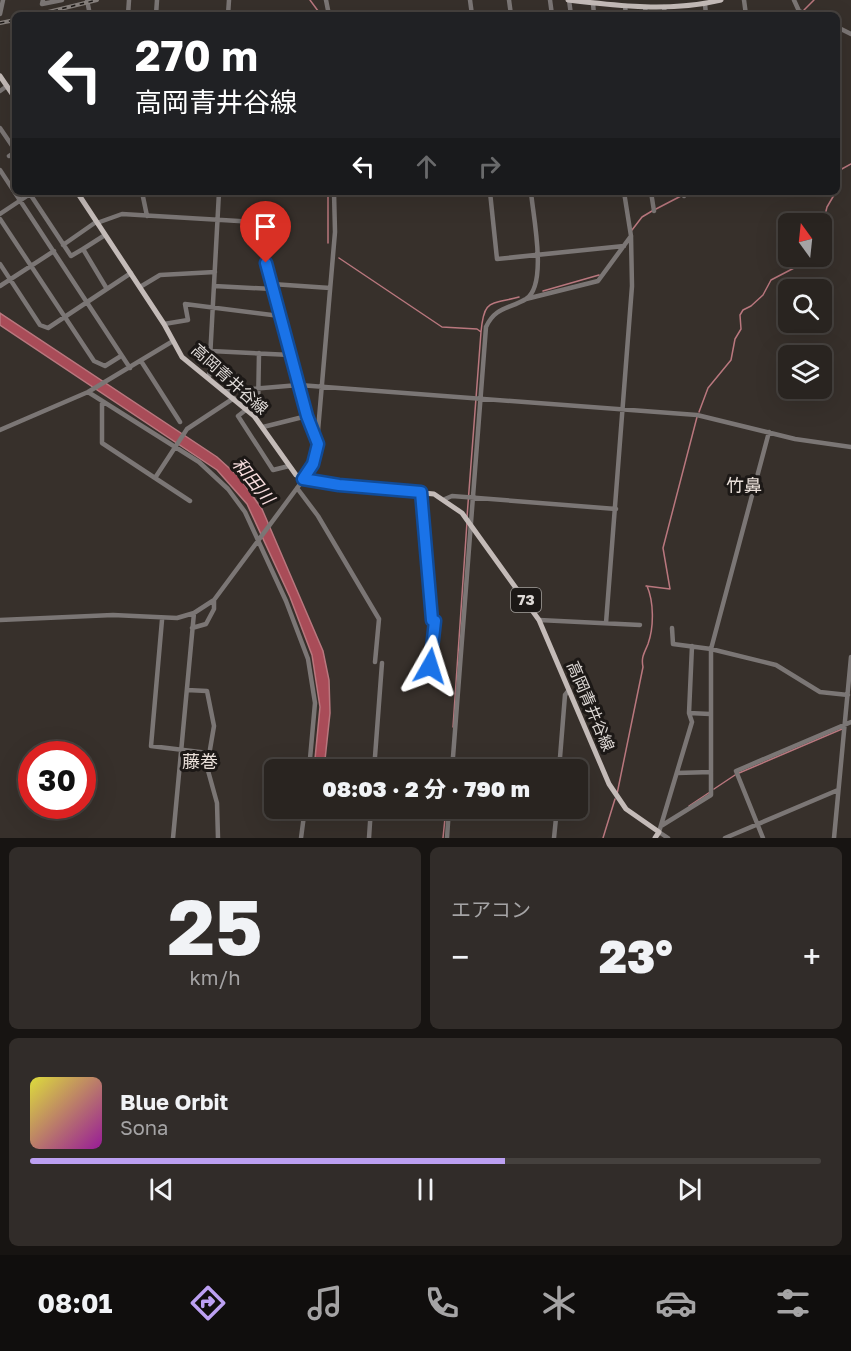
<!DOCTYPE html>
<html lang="ja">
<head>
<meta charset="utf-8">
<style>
  body { margin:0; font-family:"Golos Text","Noto Sans JP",sans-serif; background:#312c29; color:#f1f3f6; height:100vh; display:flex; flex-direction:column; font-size:22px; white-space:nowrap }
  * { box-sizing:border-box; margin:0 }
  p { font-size:20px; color:#a5a4a5 }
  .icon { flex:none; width:33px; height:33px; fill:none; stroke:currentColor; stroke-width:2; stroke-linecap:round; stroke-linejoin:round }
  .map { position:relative; height:838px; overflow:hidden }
  .panel { display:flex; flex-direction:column; gap:9px; padding:9px; background:#171412; flex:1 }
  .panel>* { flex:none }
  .guide { position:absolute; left:12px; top:12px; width:828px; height:183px; border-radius:9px; box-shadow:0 6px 24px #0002,0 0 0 2px #45413e; background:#202124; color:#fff; overflow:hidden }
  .needle { width:39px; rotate:345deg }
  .tools { position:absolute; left:778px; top:213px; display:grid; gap:12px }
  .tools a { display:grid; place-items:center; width:54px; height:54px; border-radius:9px; background:#292420; box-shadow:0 6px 24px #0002,0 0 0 2px #45413e; font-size:30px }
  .speed { position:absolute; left:18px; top:741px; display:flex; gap:12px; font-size:30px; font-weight:700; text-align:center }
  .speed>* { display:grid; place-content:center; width:78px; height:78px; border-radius:50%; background:#292420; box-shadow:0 6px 24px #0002,0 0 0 2px #45413e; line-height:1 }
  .speed .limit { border:9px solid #d22; background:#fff; color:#111 }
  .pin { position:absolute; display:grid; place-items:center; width:51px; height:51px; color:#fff; margin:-62px -26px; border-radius:50% 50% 50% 0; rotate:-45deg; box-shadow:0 0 6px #0007 }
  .pin .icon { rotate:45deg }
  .me { position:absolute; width:66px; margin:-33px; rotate:6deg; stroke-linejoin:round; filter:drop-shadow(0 0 4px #0008) }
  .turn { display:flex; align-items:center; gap:21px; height:126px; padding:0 24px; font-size:27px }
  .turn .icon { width:78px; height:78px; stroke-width:2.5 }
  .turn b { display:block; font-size:42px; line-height:51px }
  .lanes { display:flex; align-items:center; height:57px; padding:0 24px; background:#0003; justify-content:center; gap:30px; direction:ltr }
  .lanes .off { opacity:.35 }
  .big { font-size:45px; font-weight:800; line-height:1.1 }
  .panel .tile { flex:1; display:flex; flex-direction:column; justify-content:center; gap:9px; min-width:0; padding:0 21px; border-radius:9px; background:#312c29 }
  .panel .dial { align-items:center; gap:0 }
  .dial b { font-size:78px; line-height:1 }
  .song { display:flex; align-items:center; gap:18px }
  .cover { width:72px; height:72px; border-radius:9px; background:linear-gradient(135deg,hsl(60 70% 55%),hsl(300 70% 35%)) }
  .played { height:6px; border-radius:3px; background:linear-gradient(90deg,#bca0f2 60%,#45413e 60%) }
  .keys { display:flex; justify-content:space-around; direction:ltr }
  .heat { display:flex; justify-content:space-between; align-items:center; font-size:33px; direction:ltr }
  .panel .tiles { flex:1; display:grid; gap:9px; grid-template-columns:1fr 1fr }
  .tile:last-child { grid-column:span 2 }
  .trip { position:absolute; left:264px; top:759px; width:324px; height:60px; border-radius:9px; background:#292420; box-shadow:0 6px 24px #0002,0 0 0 2px #45413e; font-weight:800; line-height:60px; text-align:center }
  .menu { display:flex; height:96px; justify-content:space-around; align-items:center; background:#100e0d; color:#a5a4a5 }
  .menu .icon { width:42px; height:42px }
  .menu .active { color:#bca0f2 }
  .menu b { font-size:27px; color:#f1f3f6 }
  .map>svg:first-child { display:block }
  .water { fill:#a94c58; stroke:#b9777e; stroke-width:1.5 }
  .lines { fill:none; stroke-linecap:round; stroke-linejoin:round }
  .stream { stroke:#b9777e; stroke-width:1.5 }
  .minor { stroke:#7b7675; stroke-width:4.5 }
  .major { stroke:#c4bbb8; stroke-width:5 }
  .rail-casing { stroke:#87817d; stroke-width:4 }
  .rail { stroke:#1c1816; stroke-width:1.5; stroke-dasharray:4.5; stroke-linecap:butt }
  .route-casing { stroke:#114b97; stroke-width:15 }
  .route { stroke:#1a73e8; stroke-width:10 }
  .labels { text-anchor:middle; stroke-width:6; stroke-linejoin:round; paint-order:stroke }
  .shield { fill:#1c1816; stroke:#a4a09d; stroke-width:1.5 }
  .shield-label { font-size:15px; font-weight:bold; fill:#dfdad7 }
  .street-label { font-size:16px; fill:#dfdad7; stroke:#1c1816 }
  .water-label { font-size:18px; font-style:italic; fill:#f7dcdd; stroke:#1c1816 }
  .neighbourhood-label { font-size:18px; fill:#eae0da; stroke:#1c1816 }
</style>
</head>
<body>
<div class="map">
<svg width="851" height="838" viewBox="0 0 851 838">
  <rect width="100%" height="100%" fill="#37302b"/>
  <path class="water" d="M0 313 217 457 239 477 262 509 323 651 329 680 330 713 324 769H314L320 707 312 655 290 597 247 504 217 470 0 325Z"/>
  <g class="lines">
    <path class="stream" d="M310 0 321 15
      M804 10 814 0
      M837 176 840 170 851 164
      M656 209 681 196
      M822 227 827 207 837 190
      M632 230 642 217 652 211
      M328 243V192
      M339 258 442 327 477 329 481 332 467 517
      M543 291 599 275
      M481 332C484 299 489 305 519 297
      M699 412 708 388 731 360 735 339 741 329 740 315 743 310 751 306 763 295 771 280 796 267 803 256
      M646 586 670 589 663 548 697 417
      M453 727 467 522
      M739 773 842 729
      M714 789 735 775
      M617 794 643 667C641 657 644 654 648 644 654 627 654 602 647 586
      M689 806 710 792
      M443 838 446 808
      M603 838 615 799"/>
    <path class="minor" d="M43 0 42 4 62 0
      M87 0 90 15
      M326 0 329 15
      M470 0 472 15
      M509 0 511 15
      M550 0 552 15
      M569 0 571 15
      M744 0 746 15
      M794 0 799 11 809 15
      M593 3 594 15
      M705 4 706 15
      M625 6 626 15
      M645 7 646 15
      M664 7 665 15
      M0 14 3 0
      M59 15H74
      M128 15 129 0
      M156 15 157 0
      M228 15 229 0
      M837 27 851 34
      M0 91 7 86
      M0 128 15 150
      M9 156 15 152
      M0 170 130 368
      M142 192 147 216
      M490 192 497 259 624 246
      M651 192 654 211
      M683 192 684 196
      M0 214 30 194 71 256 83 249
      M0 219 94 361 105 366 121 356
      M97 223 122 214 255 222 307 416 317 443
      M105 235 83 249 107 289
      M63 245 96 222
      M0 264 40 325 48 328 131 273
      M272 284 330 288
      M0 286 54 251
      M214 286 273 289
      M140 287 160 275 215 272
      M526 299 598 281 631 236
      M164 324 188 320 185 304 280 316
      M211 351 291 355
      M141 361 180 422
      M209 377 219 192
      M226 391 299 385 697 415 795 439 851 447
      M88 392 199 462 228 489 245 512 286 601 308 659 315 703 309 770
      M102 401V443L155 478 187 429 234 398
      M247 409 238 416 273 470 289 466
      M254 416 258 410 259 353
      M263 427 307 416
      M0 430 88 392 173 341
      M155 478 190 501
      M297 488 318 516 379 619 375 662
      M421 492 432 620 435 621 430 666
      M445 499 452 496 616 509
      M0 620 113 615 177 618 194 613 214 600 309 472 316 454 335 232 334 192
      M162 620 151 746 208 753
      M539 620 640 625
      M606 623 632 286 631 236 624 192
      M192 628 206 624 214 609V600
      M672 628 673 644 711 649 776 665 820 692 848 695
      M187 690 207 691 214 726 207 767 217 803 218 838
      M689 713 710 714
      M374 770 382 663
      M452 770 486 327C495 307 509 309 526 299 548 285 533 216 531 192
      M559 770 565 695 569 690
      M677 773 711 772
      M661 826 711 795V649L769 432
      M173 838 194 613
      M301 838 305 808
      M369 838 371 808
      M447 838 449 808
      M554 838 557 808
      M668 838 659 832 692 722 689 713 692 646
      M725 838 838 790
      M763 838 736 771 851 722
      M834 838 851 657"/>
    <path class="major" d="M568 0C619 6 671 12 721 0
      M0 76 15 98
      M77 192 164 324 182 357 254 416 296 475 317 483 434 494 462 513 539 620 609 784 626 809 659 832 655 838"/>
    <g class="rail-casing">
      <path id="rail" d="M36 15 97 0
        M0 23 15 20"/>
    </g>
    <use href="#rail" class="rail"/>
  </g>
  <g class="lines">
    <g class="route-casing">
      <path id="route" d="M266 263 307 416 318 444 313 464 303 479 339 485 421 492 432 620 435 621 430 666"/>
    </g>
    <use href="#route" class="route"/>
  </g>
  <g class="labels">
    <rect class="shield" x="511" y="588" width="30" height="24" rx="4.5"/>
    <g class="shield-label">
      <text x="526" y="605">73</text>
    </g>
    <g class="street-label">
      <text transform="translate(230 379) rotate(42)" y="6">高岡青井谷線</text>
      <text transform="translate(591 706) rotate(67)" y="6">高岡青井谷線</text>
    </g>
    <g class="water-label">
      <text transform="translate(253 481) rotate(51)" y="6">和田川</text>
    </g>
    <g class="neighbourhood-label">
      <text x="744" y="492">竹鼻</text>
      <text x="200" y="768">藤巻</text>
    </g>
  </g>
</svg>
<div class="tools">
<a><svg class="needle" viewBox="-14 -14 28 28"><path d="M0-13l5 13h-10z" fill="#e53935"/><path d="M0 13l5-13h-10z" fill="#a5a4a5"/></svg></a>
<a><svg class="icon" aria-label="search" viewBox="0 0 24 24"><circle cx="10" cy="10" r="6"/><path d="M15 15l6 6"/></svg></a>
<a><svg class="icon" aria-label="layers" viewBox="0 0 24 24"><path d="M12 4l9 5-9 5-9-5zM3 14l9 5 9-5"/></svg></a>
</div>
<div class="speed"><div class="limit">30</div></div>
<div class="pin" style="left:266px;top:263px;background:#d93025"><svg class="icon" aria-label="arrive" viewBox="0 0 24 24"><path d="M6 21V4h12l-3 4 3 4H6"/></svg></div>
<svg class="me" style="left:430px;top:666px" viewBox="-20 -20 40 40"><path d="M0-17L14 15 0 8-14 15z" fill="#1a73e8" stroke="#fff" stroke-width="4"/></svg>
<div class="trip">08:03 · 2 分 · 790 m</div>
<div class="guide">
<div class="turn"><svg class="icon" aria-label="left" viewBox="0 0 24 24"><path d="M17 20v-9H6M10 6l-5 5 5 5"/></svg><div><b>270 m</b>高岡青井谷線</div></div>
<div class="lanes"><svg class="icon" aria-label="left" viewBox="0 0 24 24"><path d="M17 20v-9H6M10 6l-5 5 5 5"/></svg><svg class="icon off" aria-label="ahead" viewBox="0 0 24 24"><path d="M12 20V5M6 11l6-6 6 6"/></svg><svg class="icon off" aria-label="right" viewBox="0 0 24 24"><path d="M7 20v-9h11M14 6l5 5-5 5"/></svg></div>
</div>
</div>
<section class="panel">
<div class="tiles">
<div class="tile dial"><b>25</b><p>km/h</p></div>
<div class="tile"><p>エアコン</p>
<div class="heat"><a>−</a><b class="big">23°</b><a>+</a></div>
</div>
<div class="tile">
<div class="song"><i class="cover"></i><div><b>Blue Orbit</b><p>Sona</p></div></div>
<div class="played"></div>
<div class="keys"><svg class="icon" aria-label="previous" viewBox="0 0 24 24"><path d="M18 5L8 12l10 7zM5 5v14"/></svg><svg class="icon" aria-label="pause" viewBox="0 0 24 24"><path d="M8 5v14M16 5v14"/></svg><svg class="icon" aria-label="next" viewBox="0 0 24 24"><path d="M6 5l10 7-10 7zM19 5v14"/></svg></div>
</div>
</div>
</section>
<nav class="menu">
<b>08:01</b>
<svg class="icon active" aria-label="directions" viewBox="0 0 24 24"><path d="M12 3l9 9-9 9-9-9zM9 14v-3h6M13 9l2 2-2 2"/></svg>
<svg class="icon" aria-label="music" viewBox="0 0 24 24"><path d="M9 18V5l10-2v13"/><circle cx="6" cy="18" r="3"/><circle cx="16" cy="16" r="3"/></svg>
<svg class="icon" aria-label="phone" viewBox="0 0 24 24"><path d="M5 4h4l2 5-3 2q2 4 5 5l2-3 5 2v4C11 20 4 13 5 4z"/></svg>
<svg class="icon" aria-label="climate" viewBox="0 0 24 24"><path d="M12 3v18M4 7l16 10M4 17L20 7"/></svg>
<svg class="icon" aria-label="car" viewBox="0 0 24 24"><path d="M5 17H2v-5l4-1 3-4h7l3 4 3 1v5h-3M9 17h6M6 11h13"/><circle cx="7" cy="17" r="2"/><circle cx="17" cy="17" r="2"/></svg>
<svg class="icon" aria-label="filters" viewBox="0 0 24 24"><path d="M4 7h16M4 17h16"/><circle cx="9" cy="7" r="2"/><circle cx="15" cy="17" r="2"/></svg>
</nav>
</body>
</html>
